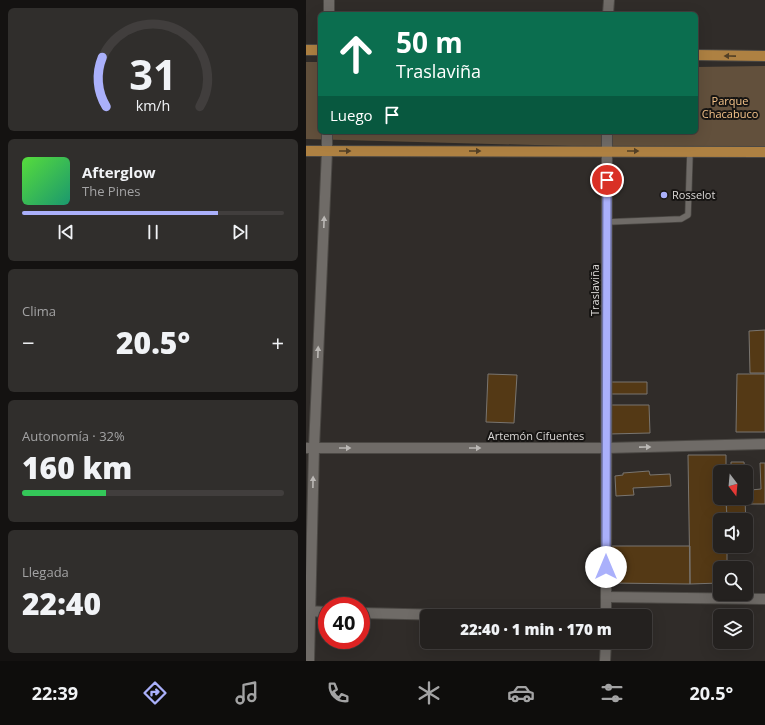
<!DOCTYPE html>
<html lang="es">
<head>
<meta charset="utf-8">
<style>
  body { margin:0; font-family:"Open Sans",sans-serif; background:#302e2c; color:#f1f3f6; height:100vh; display:flex; flex-direction:column; font-size:15px; white-space:nowrap }
  * { box-sizing:border-box; margin:0 }
  p { font-size:13px; color:#a3a3a4 }
  .icon { flex:none; width:22px; height:22px; fill:none; stroke:currentColor; stroke-width:2; stroke-linecap:round; stroke-linejoin:round }
  .map { position:relative; flex:1; overflow:hidden }
  .drawer { display:flex; flex-direction:column; gap:8px; padding:8px; background:#141211; width:306px }
  .drawer>* { flex:none }
  .guide { position:absolute; left:12px; top:12px; width:380px; height:122px; border-radius:6px; box-shadow:0 4px 16px #0002,0 0 0 1px #413e3d; background:#0b6e4f; color:#fff; overflow:hidden }
  .needle { width:26px; rotate:164deg }
  .fabs { position:absolute; left:407px; top:465px; display:grid; gap:8px }
  .fabs a { display:grid; place-items:center; width:40px; height:40px; border-radius:6px; background:#24211f; box-shadow:0 4px 16px #0002,0 0 0 1px #413e3d; font-size:20px }
  .speed { position:absolute; left:12px; top:597px; display:flex; gap:8px; font-size:20px; font-weight:700; text-align:center }
  .speed>* { display:grid; place-content:center; width:52px; height:52px; border-radius:50%; background:#24211f; box-shadow:0 4px 16px #0002,0 0 0 1px #413e3d; line-height:1 }
  .speed .limit { border:6px solid #d22; background:#fff; color:#111 }
  .pin { position:absolute; display:grid; place-items:center; width:34px; height:34px; color:#fff; margin:-17px; border:2px solid #fff; border-radius:50%; box-shadow:0 1px 4px #0007 }
  .me { position:absolute; width:44px; margin:-22px; rotate:0deg; stroke-linejoin:round; filter:drop-shadow(0 0 3px #0008) }
  .turn { display:flex; align-items:center; gap:14px; height:84px; padding:0 12px; font-size:18px }
  .turn .icon { width:52px; height:52px; stroke-width:2.5 }
  .turn b { display:block; font-size:28px; line-height:34px }
  .then { display:flex; align-items:center; height:38px; padding:0 12px; background:#0003; gap:8px; font-size:15px }
  .big { font-size:30px; font-weight:800; line-height:1.1 }
  .drawer .card { flex:1; display:flex; flex-direction:column; justify-content:center; gap:6px; min-width:0; padding:0 14px; border-radius:6px; background:#302e2c }
  .drawer .dial { align-items:center; gap:0 }
  .dial svg { height:104px; overflow:visible; fill:none; stroke:#413e3d; stroke-width:7; stroke-linecap:round; text-anchor:middle }
  .dial text { fill:#f1f3f6; stroke:none }
  .song { display:flex; align-items:center; gap:12px }
  .cover { width:48px; height:48px; border-radius:6px; background:linear-gradient(135deg,hsl(110 70% 55%),hsl(160 70% 35%)) }
  .played { height:4px; border-radius:2px; background:linear-gradient(90deg,#aab0fb 75%,#413e3d 75%) }
  .keys { display:flex; justify-content:space-around; direction:ltr }
  .heat { display:flex; justify-content:space-between; align-items:center; font-size:22px; direction:ltr }
  .charge { height:6px; border-radius:3px; background:linear-gradient(90deg,#34c759 32%,#413e3d 0) }
  .trip { position:absolute; left:114px; top:609px; width:232px; height:40px; border-radius:6px; background:#24211f; box-shadow:0 4px 16px #0002,0 0 0 1px #413e3d; font-weight:800; line-height:40px; text-align:center }
  .menu { display:flex; height:64px; justify-content:space-around; align-items:center; background:#0e0d0c; color:#a3a3a4 }
  .menu .icon { width:28px; height:28px }
  .menu .selected { color:#aab0fb }
  .menu b { font-size:18px; color:#f1f3f6 }
  main { display:flex; flex:1; min-height:0 }
  .map>svg:first-child { display:block }
  .green { fill:#62503c }
  .building { fill:#543915; stroke:#797570 }
  .lines { fill:none; stroke-linecap:round; stroke-linejoin:round }
  .lane-casing { stroke:#4b4844; stroke-width:7 }
  .street-casing { stroke:#4b4844; stroke-width:12 }
  .secondary-casing { stroke:#4b4844; stroke-width:12 }
  .primary-casing { stroke:#4b4844; stroke-width:12 }
  .lane { stroke:#6f6b67; stroke-width:5.5 }
  .street { stroke:#6f6b67; stroke-width:10 }
  .secondary { stroke:#6f6b67; stroke-width:10 }
  .primary { stroke:#ae8142; stroke-width:10 }
  .oneway { fill:#534026 }
  .oneway2 { fill:#bbb8b5 }
  .route-casing { stroke:#6e72a3; stroke-width:10 }
  .route { stroke:#aab0fb; stroke-width:7 }
  .poi-dot { fill:#aab0fb; stroke:#171513; stroke-width:1.5 }
  .labels { text-anchor:middle; stroke-width:4; stroke-linejoin:round; paint-order:stroke }
  .park-label { font-size:11px; fill:#f6c48a; stroke:#171513 }
  .poi-label { font-size:11px; fill:#dcd9d7; stroke:#171513; text-anchor:start }
  .street-label { font-size:11px; fill:#dcd9d7; stroke:#171513 }
</style>
</head>
<body>
<main>
<section class="drawer">
<div class="card dial"><svg viewBox="0 0 100 80">
<path d="M14 69A42 42 0 1 1 86 69"/>
<path d="M14 69A42 42 0 0 1 11 31" stroke="#aab0fb"/>
<text x="50" y="56" font-size="32" font-weight="700">31</text>
<text x="50" y="72" font-size="11">km/h</text>
</svg></div>
<div class="card">
<div class="song"><i class="cover"></i><div><b>Afterglow</b><p>The Pines</p></div></div>
<div class="played"></div>
<div class="keys"><svg class="icon" aria-label="previous" viewBox="0 0 24 24"><path d="M18 5L8 12l10 7zM5 5v14"/></svg><svg class="icon" aria-label="pause" viewBox="0 0 24 24"><path d="M8 5v14M16 5v14"/></svg><svg class="icon" aria-label="next" viewBox="0 0 24 24"><path d="M6 5l10 7-10 7zM19 5v14"/></svg></div>
</div>
<div class="card"><p>Clima</p>
<div class="heat"><a>−</a><b class="big">20.5°</b><a>+</a></div>
</div>
<div class="card"><p>Autonomía · 32%</p><b class="big">160 km</b><div class="charge"></div></div>
<div class="card"><p>Llegada</p><b class="big">22:40</b></div>
</section>
<div class="map">
<svg width="459" height="661" viewBox="0 0 459 661">
  <rect width="100%" height="100%" fill="#302c29"/>
  <path class="green" d="M0 62H14V132H390V67L459 66V147H301L0 139Z"/>
  <path class="building" d="M459 330V373H444L443 331Z
    M182 374 211 375 208 423 180 422Z
    M431 374H459V432H430Z
    M302 382H341V394H302Z
    M303 405H343L344 433 303 434Z
    M382 455H420V472H414V498H420L421 520H414V546H421V568H414V583L384 584Z
    M425 462H438L439 472H425Z
    M454 463H459V504H445V490L455 489Z
    M343 471 344 475 364 474 365 486 327 488 328 495 310 496 309 476 317 475V473Z
    M420 498H439L440 525V520H421Z
    M304 546H384V584L304 583Z"/>
  <g class="lines">
    <g class="lane-casing">
      <path id="lane" d="M301 222 375 219 382 215 384 152"/>
    </g>
    <g class="street-casing">
      <path id="street" d="M0 448H300L459 444
        M300 597 459 599
        M0 611 21 612
        M55 613 185 616
        M3 661 8 448 21 151"/>
    </g>
    <g class="secondary-casing">
      <path id="secondary" d="M23 14V0
        M302 14 303 0
        M21 151V132
        M300 616 301 132
        M299 661 300 642"/>
    </g>
    <g class="primary-casing">
      <path id="primary" d="M0 50H14
        M390 55 459 56
        M0 151 459 152"/>
    </g>
    <use href="#lane" class="lane"/>
    <use href="#street" class="street"/>
    <use href="#secondary" class="secondary"/>
    <use href="#primary" class="primary"/>
  </g>
  <defs><path id="oneway-solid" d="M-6-.8H1V-3.2L6.5 0L1 3.2V.8H-6Z"/></defs>
  <g class="oneway">
    <use href="#oneway-solid" transform="translate(424 56) rotate(-179)"/>
    <use href="#oneway-solid" transform="translate(39 151)"/>
    <use href="#oneway-solid" transform="translate(169 151)"/>
    <use href="#oneway-solid" transform="translate(327 151)"/>
  </g>
  <g class="oneway2">
    <use href="#oneway-solid" transform="translate(18 222) rotate(-88)"/>
    <use href="#oneway-solid" transform="translate(12 352) rotate(-88)"/>
    <use href="#oneway-solid" transform="translate(339 447) rotate(-1)"/>
    <use href="#oneway-solid" transform="translate(39 448)"/>
    <use href="#oneway-solid" transform="translate(169 448)"/>
    <use href="#oneway-solid" transform="translate(7 482) rotate(-89)"/>
  </g>
  <g class="lines">
    <g class="route-casing">
      <path id="route" d="M300 567 301 180"/>
    </g>
    <use href="#route" class="route"/>
  </g>
  <circle class="poi-dot" cx="358" cy="195" r="4"/>
  <g class="labels">
    <g class="park-label">
      <text x="424" y="105">Parque<tspan x="424" dy="13">Chacabuco</tspan></text>
    </g>
    <g class="poi-label">
      <text x="366" y="199">Rosselot</text>
    </g>
    <g class="street-label">
      <text transform="translate(289 290) rotate(-90)" y="4">Traslaviña</text>
      <text x="230" y="440">Artemón Cifuentes</text>
    </g>
  </g>
</svg>
<div class="fabs">
<a><svg class="needle" viewBox="-14 -14 28 28"><path d="M0-13l5 13h-10z" fill="#e53935"/><path d="M0 13l5-13h-10z" fill="#a3a3a4"/></svg></a>
<a><svg class="icon" aria-label="sound" viewBox="0 0 24 24"><path d="M4 9h4l5-4v14l-5-4H4zM17 9q2 3 0 6"/></svg></a>
<a><svg class="icon" aria-label="search" viewBox="0 0 24 24"><circle cx="10" cy="10" r="6"/><path d="M15 15l6 6"/></svg></a>
<a><svg class="icon" aria-label="layers" viewBox="0 0 24 24"><path d="M12 4l9 5-9 5-9-5zM3 14l9 5 9-5"/></svg></a>
</div>
<div class="speed"><div class="limit">40</div></div>
<div class="pin" style="left:301px;top:180px;background:#d93025"><svg class="icon" aria-label="arrive" viewBox="0 0 24 24"><path d="M6 21V4h12l-3 4 3 4H6"/></svg></div>
<svg class="me" style="left:300px;top:567px" viewBox="-20 -20 40 40"><circle r="19" fill="#fff"/><path d="M0-13L10 11 0 6-10 11z" fill="#aab0fb"/></svg>
<div class="trip">22:40 · 1 min · 170 m</div>
<div class="guide">
<div class="turn"><svg class="icon" aria-label="ahead" viewBox="0 0 24 24"><path d="M12 20V5M6 11l6-6 6 6"/></svg><div><b>50 m</b>Traslaviña</div></div>
<div class="then">Luego<svg class="icon" aria-label="arrive" viewBox="0 0 24 24"><path d="M6 21V4h12l-3 4 3 4H6"/></svg></div>
</div>
</div>
</main>
<nav class="menu">
<b>22:39</b>
<svg class="icon selected" aria-label="directions" viewBox="0 0 24 24"><path d="M12 3l9 9-9 9-9-9zM9 14v-3h6M13 9l2 2-2 2"/></svg>
<svg class="icon" aria-label="music" viewBox="0 0 24 24"><path d="M9 18V5l10-2v13"/><circle cx="6" cy="18" r="3"/><circle cx="16" cy="16" r="3"/></svg>
<svg class="icon" aria-label="phone" viewBox="0 0 24 24"><path d="M5 4h4l2 5-3 2q2 4 5 5l2-3 5 2v4C11 20 4 13 5 4z"/></svg>
<svg class="icon" aria-label="climate" viewBox="0 0 24 24"><path d="M12 3v18M4 7l16 10M4 17L20 7"/></svg>
<svg class="icon" aria-label="car" viewBox="0 0 24 24"><path d="M5 17H2v-5l4-1 3-4h7l3 4 3 1v5h-3M9 17h6M6 11h13"/><circle cx="7" cy="17" r="2"/><circle cx="17" cy="17" r="2"/></svg>
<svg class="icon" aria-label="filters" viewBox="0 0 24 24"><path d="M4 7h16M4 17h16"/><circle cx="9" cy="7" r="2"/><circle cx="15" cy="17" r="2"/></svg>
<b>20.5°</b>
</nav>
</body>
</html>
